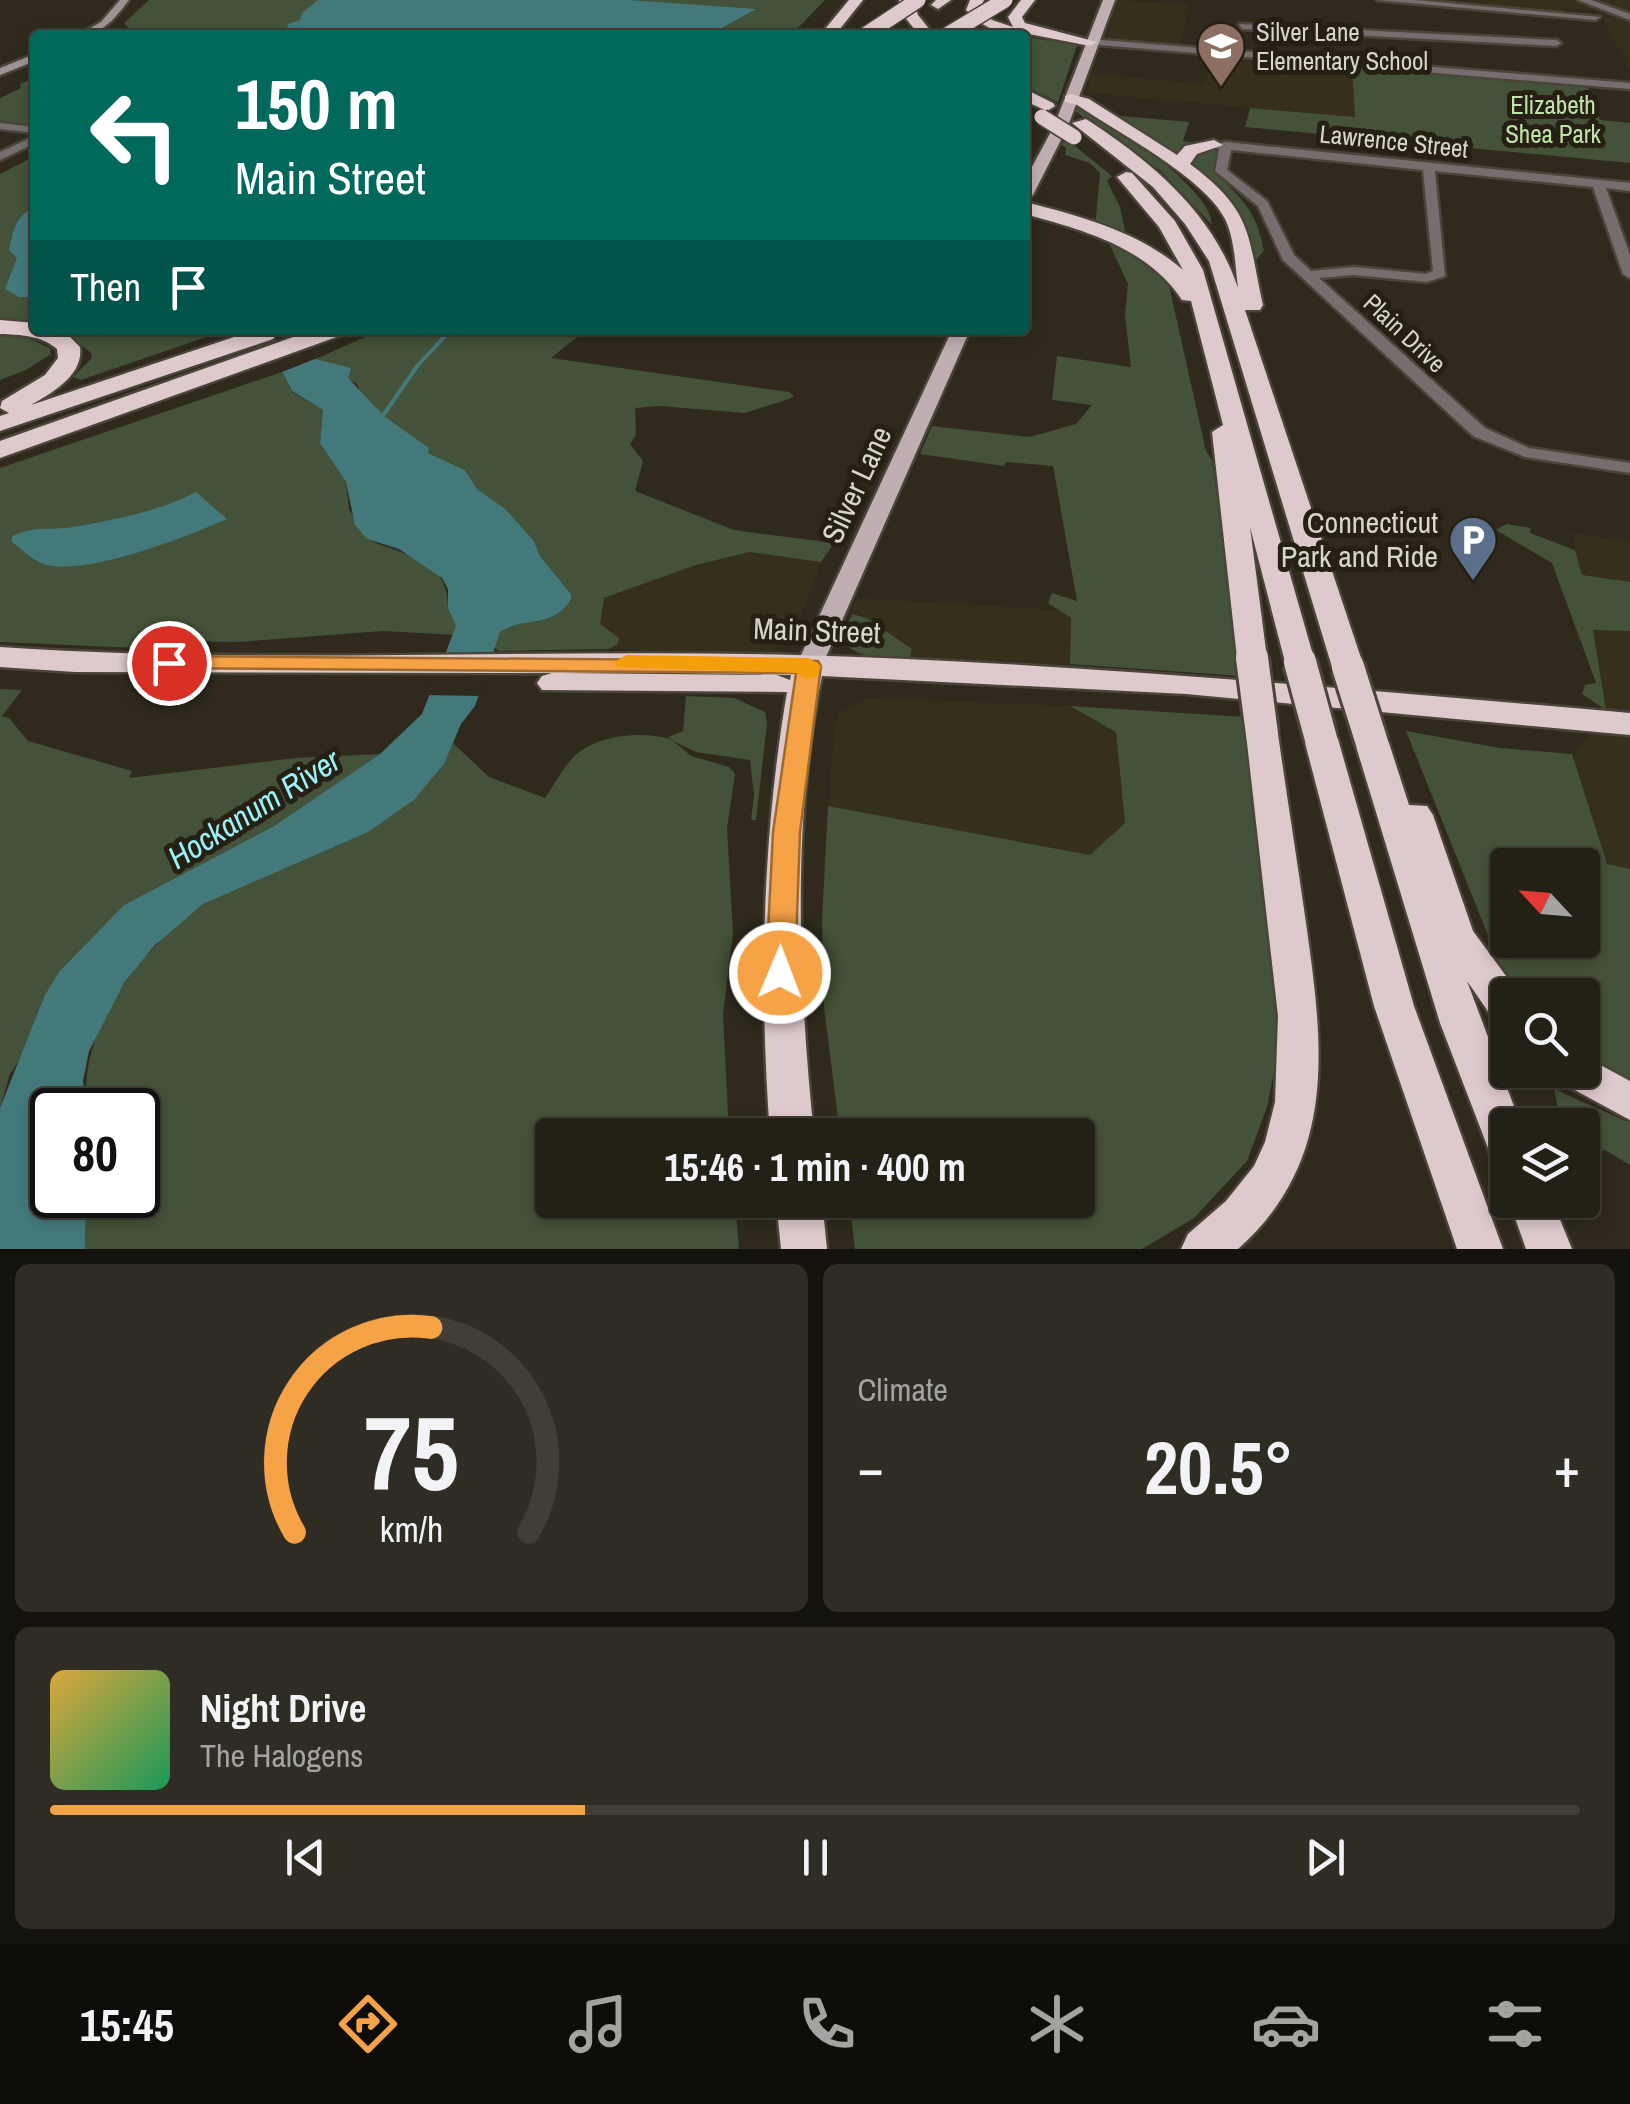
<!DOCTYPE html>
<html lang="en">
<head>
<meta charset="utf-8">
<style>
  body { margin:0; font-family:"Archivo Narrow",sans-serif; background:#2f2d23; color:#f1f3f6; height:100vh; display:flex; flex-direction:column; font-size:38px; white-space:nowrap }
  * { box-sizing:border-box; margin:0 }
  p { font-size:32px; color:#a3a3a1 }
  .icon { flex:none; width:55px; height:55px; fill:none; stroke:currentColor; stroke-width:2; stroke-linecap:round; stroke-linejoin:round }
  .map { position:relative; height:1249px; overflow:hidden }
  .details { display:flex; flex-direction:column; gap:15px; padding:15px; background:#13120c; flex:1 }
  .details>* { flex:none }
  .banner { position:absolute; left:30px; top:30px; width:1000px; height:305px; border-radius:10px; box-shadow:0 5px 15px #0003,0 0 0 2px #403e35; background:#00695c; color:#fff; overflow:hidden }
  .needle { width:65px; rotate:296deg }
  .controls { position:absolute; left:1490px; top:848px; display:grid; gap:20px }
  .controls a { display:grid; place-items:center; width:110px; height:110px; border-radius:10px; background:#232016; box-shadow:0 5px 15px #0003,0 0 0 2px #403e35; font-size:50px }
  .speed { position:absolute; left:30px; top:1088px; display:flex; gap:20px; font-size:50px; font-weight:700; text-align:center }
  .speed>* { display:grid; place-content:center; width:130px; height:130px; border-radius:50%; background:#232016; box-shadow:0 5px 15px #0003,0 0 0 2px #403e35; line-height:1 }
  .speed .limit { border:5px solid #111; border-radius:15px; background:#fff; color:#111 }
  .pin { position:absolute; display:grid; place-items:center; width:85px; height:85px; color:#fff; margin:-42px; border:5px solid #fff; border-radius:50%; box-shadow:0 2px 10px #0007 }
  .me { position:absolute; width:110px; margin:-55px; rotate:1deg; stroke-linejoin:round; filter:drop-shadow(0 0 8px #0008) }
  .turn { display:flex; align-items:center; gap:35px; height:210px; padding:0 40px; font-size:45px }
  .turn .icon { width:130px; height:130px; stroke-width:2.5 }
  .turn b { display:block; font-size:70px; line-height:85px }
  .then { display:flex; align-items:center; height:95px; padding:0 40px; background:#0003; gap:20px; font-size:38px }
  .big { font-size:75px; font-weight:700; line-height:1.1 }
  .details .card { flex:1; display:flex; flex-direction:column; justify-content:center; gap:15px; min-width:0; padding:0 35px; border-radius:15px; background:#2f2d23 }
  .details .dial { align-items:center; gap:0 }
  .dial svg { height:260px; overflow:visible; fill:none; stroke:#403e35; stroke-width:7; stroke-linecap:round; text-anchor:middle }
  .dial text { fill:#f1f3f6; stroke:none }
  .song { display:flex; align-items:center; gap:30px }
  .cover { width:120px; height:120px; border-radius:15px; background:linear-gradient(135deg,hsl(40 70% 55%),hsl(150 70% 35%)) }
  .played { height:10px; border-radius:5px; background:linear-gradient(90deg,#f6a247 35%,#403e35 35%) }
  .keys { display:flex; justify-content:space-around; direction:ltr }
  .heat { display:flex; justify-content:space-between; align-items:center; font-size:55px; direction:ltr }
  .details .tiles { flex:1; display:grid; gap:15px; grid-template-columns:1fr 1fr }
  .card:last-child { grid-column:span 2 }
  .trip { position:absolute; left:535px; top:1118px; width:560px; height:100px; border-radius:10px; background:#232016; box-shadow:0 5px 15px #0003,0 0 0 2px #403e35; font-weight:700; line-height:100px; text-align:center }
  .tab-bar { display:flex; height:160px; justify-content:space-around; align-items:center; background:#0e0d09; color:#a3a3a1 }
  .tab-bar .icon { width:70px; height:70px }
  .tab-bar .selected { color:#f6a247 }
  .tab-bar b { font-size:45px; color:#f1f3f6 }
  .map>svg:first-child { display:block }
  .built { fill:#362f1b }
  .green { fill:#435238; fill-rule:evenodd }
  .water { fill:#44797c }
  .pier { fill:#2f2a1d }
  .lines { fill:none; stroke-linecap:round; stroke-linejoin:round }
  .stream { stroke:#44797c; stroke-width:4 }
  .street-casing { stroke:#4a4539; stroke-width:5 }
  .secondary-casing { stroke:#4a4539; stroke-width:5 }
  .primary-casing { stroke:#4a4539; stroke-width:5 }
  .highway-casing { stroke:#4a4539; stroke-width:5 }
  .street { fill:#756d6e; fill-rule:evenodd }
  .secondary { fill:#9f9294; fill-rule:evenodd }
  .primary { fill:#c0afb2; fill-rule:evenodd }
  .highway { fill:#dec9cd; fill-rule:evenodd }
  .highway-bridge-far1-casing { stroke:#4a4539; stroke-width:18; stroke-linecap:butt }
  .highway-bridge-casing { stroke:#4a4539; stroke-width:38; stroke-linecap:butt }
  .highway-bridge-far1 { stroke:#dec9cd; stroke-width:15 }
  .highway-bridge { stroke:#dec9cd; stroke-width:32 }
  .route { fill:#f6a247; stroke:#a0692e; stroke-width:2.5 }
  .slow { fill:#f59e0b }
  .labels { text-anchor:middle; stroke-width:10; stroke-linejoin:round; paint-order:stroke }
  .far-poi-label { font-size:25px; fill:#d8d5cc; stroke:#252013; text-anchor:start }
  .far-park-label { font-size:25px; fill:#c0e3a8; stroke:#252013 }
  .far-street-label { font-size:25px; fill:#d8d5cc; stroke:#252013 }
  .street-label { font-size:30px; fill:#d8d5cc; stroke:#252013 }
  .poi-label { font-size:30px; fill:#d8d5cc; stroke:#252013; text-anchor:end }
  .water-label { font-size:32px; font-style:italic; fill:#98f2f7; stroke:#252013 }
</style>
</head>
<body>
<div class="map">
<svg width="1630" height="1249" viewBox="0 0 1630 1249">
  <rect width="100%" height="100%" fill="#2f2a1d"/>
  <path class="built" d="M1114 0 1189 4 1180 48 1101 38Z
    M1485 0H1630V69L1598 11 1564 8V13L1488 6Z
    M1212 55 1352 66 1356 117 1087 93 1091 74 1205 84Z
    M1571 533 1630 541V869L1607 864 1571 760 1606 710 1587 593Z
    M750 552 821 562 798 625 786 643 764 654 747 655 609 649 618 644 613 633 603 630 600 624 604 599 696 565Z
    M858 598 1059 610 1071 617 1070 664 910 658 912 648 861 615 850 613Z
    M866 698 1070 706 1116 731 1125 823 1091 855 828 806 835 723 840 711Z"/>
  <path class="green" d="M149 0H825L791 35H126L132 32 124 23Z
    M1025 37 1077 45 1058 102 1025 86Z
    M1352 66 1587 85 1600 120 1630 123V163L1245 127 1250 108 1355 117Z
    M35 78V128L0 125V98L21 88 20 84Z
    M1077 106H1085C1115 126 1212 189 1212 225L1161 171 1075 111Z
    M1110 115 1189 122 1183 141 1201 144 1176 157Z
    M1066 139 1112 176 1107 181 1120 207 1125 231 1122 237 1095 228 1100 173 1090 163 1065 155 1066 148 1061 145Z
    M1211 148 1217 149 1215 172C1243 201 1256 209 1264 251L1256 260C1243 205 1231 199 1187 166L1189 156Z
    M35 156V328L0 322V174Z
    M1109 243 1125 249 1168 281 1206 451 1212 460 1241 676 1070 664 1071 618 1048 603 1052 593 1077 601 1053 466 1006 462 1004 466 920 454 932 426 1030 437 1076 424 1092 405 1052 400 1057 356 1131 367 1125 316 1128 284Z
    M46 330H197L218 333 81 380 73 377 92 358 91 353 72 338Z
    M381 330H586L551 358 789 392 794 396 789 399 745 413 660 406 635 408 636 435 630 444 643 461 635 491 734 530 834 543 821 562 750 552 696 565 604 598 600 624 619 638 618 644 609 649 499 651 493 646 500 632C530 614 544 630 571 601V594L540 556 534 541 477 489 465 470 428 453 365 400 357 384 309 362Z
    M0 336 28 338 50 348 51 354 26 370 0 380Z
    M282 372 292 392 323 410 320 443 346 482 349 509 367 539C403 556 449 558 448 608L475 636 383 631 238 642 180 641 172 647 160 649 0 642V468Z
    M1506 524 1531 528 1530 533 1575 550 1582 575 1630 582V631L1593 630 1606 710 1582 694 1585 685 1596 683 1552 563 1496 530Z
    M852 614 867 618 912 649 910 657C889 657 850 662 842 636Z
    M0 689 22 690 2 716 9 718 28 741 132 771 129 778 296 758 380 754 274 826 124 905 10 1074 0 1108Z
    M686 696 734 698 765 712 767 724 756 820H751L754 795 750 760 696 752 673 741 691 756 729 767 735 774 727 828 733 934 723 1014 729 1135H552V1200H735L739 1249H85L86 1195H138V1110H87C77 1027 140 951 203 904 234 889 264 874 296 861 361 835 424 811 453 743L489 777 545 798C555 784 565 763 579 752 603 734 646 731 673 740L668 737 683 731Z
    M1070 706 1245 717 1280 1043 1267 1107 1247 1161 1194 1218 1142 1249H855L849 1200H1078V1135H840L824 1007 822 919 828 806 1090 855 1125 823 1116 732Z
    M1406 731 1500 748 1572 754 1607 864 1630 869V1086L1583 1058 1582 995H1519L1506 980ZM1508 865H1582V940H1508Z
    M1554 1089 1630 1123V1165L1605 1150 1583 1156 1582 1125H1561Z"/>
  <path class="water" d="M318 0H628L756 9 709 35H286L288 24 300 20 302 13Z
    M35 206V297H19L5 289 17 258 9 250C14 229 14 218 35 206Z
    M315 359 351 368 348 378 385 417 429 448 428 453 465 470 477 489 505 509 534 541 540 556 571 594V600C550 630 527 615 500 632L475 706 461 724 444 764 414 800 368 832 203 904 154 946 124 983 89 1051 83 1081 87 1110H52V1195H86L85 1249H0V1108L45 995 59 972 124 905 274 826 380 754 422 714 456 626 448 608V589L442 578 399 549 367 539 355 525 346 482 320 443 323 410 292 391 282 372Z
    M196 492 227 519C186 537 96 572 52 566 36 564 24 551 12 542V536C39 525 47 531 73 527 114 520 160 511 196 492Z"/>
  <path class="pier" d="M438 654H494L482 696 423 695Z"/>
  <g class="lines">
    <path class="stream" d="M382 417 418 365 451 330"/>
    <g class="street-casing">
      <path id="street" d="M1377 0H1415L1600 17 1595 20Z
        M1578 0H1591L1630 14V20Z
        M1239 24 1556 40 1561 43 1556 46 1242 29Z
        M1090 39 1630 83V89L1087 44Z
        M0 123 35 127V133L0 129Z
        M35 136V143L0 160V152Z
        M1226 142 1630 183V191L1606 188 1630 255V278L1623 274 1593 187 1435 171 1445 276 1427 282 1354 275 1319 278 1485 428 1529 448 1630 463V473L1525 457 1473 436 1283 260 1258 206 1215 171 1219 149 1210 145ZM1231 150 1423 170 1433 271 1426 274 1354 267 1311 271 1294 255 1267 201 1227 170Z"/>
    </g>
    <g class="secondary-casing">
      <path id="secondary" d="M120 0H129C115 18 103 35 78 35L101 22Z
        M35 54V61L0 75V68Z"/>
    </g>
    <g class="primary-casing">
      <path id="primary" d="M1103 0H1115L1068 126 1033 195 1025 200V180L1054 126Z
        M952 330H970L822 666 809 674 800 672 796 666Z"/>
    </g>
    <g class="highway-casing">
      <path id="highway" d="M849 0H863L835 35H820Z
        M899 0H913L918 15 934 35H919L904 16Z
        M936 0H951L938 9 931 5Z
        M970 0H984L980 9 992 20 1013 27 1008 17 1021 0H1035L1022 17 1025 23 1097 42 1090 46 1029 34 1025 39V35C1000 35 983 28 966 10Z
        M1025 89 1053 103 1055 106 1047 111 1025 101Z
        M1071 94 1089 99 1177 155 1185 146 1214 140 1223 145 1197 154 1190 164C1254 212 1247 234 1263 305L1260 310H1245L1364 667 1359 674H1337L1332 667 1209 261 1185 224 1153 187 1072 123 1086 119C1151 161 1213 213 1238 288 1235 265 1235 240 1225 219 1205 178 1117 132 1077 105L1065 102V96Z
        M1126 172 1132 173 1175 221 1203 270 1315 662 1311 669H1289L1285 662 1250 527 1267 658 1263 665H1241L1237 658 1212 432 1223 425 1191 301 1182 300C1147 247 1083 230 1025 214V202C1080 216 1140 232 1183 270L1159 227 1117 177Z
        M0 320 35 323V330L66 333 80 347C84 375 52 393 31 405L255 330H273L276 334 273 339 0 431V416L9 413 0 408 2 401 45 375 58 358 57 349C41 335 21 335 0 334Z
        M313 330H345L342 335 0 458V441Z
        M0 647C265 665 530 648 795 655 1074 663 1352 689 1630 713V735L1186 694 822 676C791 820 799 989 814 1135H770C759 987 762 839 787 692L542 690 537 683 542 676 552 673 75 672 0 667ZM640 672 791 675 790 680 777 675 562 673Z
        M1262 723 1274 726 1278 734C1287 797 1297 860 1306 923 1323 1044 1339 1159 1238 1249H1181L1188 1234 1226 1201 1254 1166 1265 1142 1275 1102 1278 1016 1246 734 1250 726Z
        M1321 728 1333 731 1338 739 1414 1006 1503 1249H1457L1374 1006 1304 739 1309 731Z
        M1372 732 1384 735 1389 743 1409 805 1427 806 1433 815 1473 931 1520 995H1508V1025L1494 1020 1467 981 1521 1125H1508V1166L1493 1161 1440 1023 1355 743 1360 735Z
        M1582 1055 1630 1081V1120L1560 1082 1554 1070H1582Z
        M1508 1198 1552 1200 1572 1249H1526Z
        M776 1200H822L827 1249H781Z"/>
    </g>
    <use href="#street" class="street"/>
    <use href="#secondary" class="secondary"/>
    <use href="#primary" class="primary"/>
    <use href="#highway" class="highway"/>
    <g class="highway-bridge-far1-casing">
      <path id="highway-bridge-far1" d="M865 35 918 0
        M947 35 1005 0
        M1042 117 1074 137"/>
    </g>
    <g class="highway-bridge-casing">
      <path id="highway-bridge" d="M1252 658 1262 734
        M1300 662 1321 739
        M1348 667 1372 743"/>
    </g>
    <use href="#highway-bridge-far1" class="highway-bridge-far1"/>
    <use href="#highway-bridge" class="highway-bridge"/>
  </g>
  <path class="route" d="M169 656 818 661 821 666 800 832 795 973 791 982 780 985 770 982 766 973 773 832 796 673 161 668 157 663Z"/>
  <path class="slow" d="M626 655 809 658 821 666 816 677 807 679 796 673 617 667 614 662Z"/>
  <defs>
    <g id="school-pin" transform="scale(2.5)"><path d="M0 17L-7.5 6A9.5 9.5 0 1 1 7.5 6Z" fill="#8d6e63" stroke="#252013"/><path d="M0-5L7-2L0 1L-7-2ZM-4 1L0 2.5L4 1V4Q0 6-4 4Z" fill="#fff"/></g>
    <g id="parking-pin" transform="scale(2.5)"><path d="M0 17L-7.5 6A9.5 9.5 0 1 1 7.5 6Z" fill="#5c6f8a" stroke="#252013"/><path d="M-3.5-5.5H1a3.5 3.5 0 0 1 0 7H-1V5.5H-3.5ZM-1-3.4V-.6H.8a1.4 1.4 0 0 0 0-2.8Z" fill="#fff"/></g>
  </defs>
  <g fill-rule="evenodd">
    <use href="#school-pin" x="1221" y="46"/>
    <use href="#parking-pin" x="1473" y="540"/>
  </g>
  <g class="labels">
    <g class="far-poi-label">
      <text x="1256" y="41">Silver Lane<tspan x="1256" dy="29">Elementary School</tspan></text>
    </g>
    <g class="far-park-label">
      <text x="1553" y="114">Elizabeth<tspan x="1553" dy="29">Shea Park</tspan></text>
    </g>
    <g class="far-street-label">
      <text transform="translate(1394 141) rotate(6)" y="9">Lawrence Street</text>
      <text transform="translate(1405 333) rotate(43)" y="9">Plain Drive</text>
    </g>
    <g class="street-label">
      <text transform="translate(857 485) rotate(-65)" y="10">Silver Lane</text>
      <text transform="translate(817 631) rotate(2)" y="10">Main Street</text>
    </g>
    <g class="poi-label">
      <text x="1438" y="533">Connecticut<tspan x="1438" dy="34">Park and Ride</tspan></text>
    </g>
    <g class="water-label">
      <text transform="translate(254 809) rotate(-32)" y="11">Hockanum River</text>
    </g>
  </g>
</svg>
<div class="controls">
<a><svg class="needle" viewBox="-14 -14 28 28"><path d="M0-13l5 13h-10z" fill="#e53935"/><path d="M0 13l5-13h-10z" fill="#a3a3a1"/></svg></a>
<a><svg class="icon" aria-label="search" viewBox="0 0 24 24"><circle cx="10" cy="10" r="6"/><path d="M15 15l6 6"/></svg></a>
<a><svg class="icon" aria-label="layers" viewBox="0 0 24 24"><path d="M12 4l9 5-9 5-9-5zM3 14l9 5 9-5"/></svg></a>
</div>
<div class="speed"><div class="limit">80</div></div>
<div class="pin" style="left:169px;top:663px;background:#d93025"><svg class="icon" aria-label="arrive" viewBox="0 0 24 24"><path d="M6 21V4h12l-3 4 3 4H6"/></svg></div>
<svg class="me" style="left:780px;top:973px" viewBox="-20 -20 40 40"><circle r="17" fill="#f6a247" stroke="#fff" stroke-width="3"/><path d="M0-11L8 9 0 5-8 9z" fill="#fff"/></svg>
<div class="trip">15:46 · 1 min · 400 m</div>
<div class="banner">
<div class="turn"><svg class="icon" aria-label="left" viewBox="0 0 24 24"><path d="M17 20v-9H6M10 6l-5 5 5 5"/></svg><div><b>150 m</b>Main Street</div></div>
<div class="then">Then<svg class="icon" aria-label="arrive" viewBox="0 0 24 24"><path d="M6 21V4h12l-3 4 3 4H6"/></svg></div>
</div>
</div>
<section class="details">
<div class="tiles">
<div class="card dial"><svg viewBox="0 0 100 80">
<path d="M14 69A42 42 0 1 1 86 69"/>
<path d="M14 69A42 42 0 0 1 56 6" stroke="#f6a247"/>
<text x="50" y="56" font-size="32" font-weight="700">75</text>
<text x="50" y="72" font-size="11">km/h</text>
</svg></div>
<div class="card"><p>Climate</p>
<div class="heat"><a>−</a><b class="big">20.5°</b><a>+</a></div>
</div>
<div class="card">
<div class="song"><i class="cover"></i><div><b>Night Drive</b><p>The Halogens</p></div></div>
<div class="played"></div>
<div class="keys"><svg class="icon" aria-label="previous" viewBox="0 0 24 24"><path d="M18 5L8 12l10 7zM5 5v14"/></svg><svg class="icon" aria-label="pause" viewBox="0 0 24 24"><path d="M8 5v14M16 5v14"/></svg><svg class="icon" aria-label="next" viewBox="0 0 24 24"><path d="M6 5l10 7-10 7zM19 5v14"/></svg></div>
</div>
</div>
</section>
<nav class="tab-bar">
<b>15:45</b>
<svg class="icon selected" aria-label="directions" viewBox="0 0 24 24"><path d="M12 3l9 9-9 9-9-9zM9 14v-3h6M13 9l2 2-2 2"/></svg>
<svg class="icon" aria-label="music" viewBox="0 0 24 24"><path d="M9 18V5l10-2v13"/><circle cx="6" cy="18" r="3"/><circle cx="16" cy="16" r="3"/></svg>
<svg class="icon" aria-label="phone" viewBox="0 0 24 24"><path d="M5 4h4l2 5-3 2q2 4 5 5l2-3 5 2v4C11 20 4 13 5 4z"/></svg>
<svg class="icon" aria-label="climate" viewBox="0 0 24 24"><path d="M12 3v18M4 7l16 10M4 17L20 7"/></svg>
<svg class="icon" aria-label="car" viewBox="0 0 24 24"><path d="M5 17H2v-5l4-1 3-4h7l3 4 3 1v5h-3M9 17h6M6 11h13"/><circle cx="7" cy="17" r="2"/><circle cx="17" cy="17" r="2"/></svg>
<svg class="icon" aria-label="filters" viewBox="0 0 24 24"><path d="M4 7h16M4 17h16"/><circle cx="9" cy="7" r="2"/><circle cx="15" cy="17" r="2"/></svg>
</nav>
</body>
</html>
